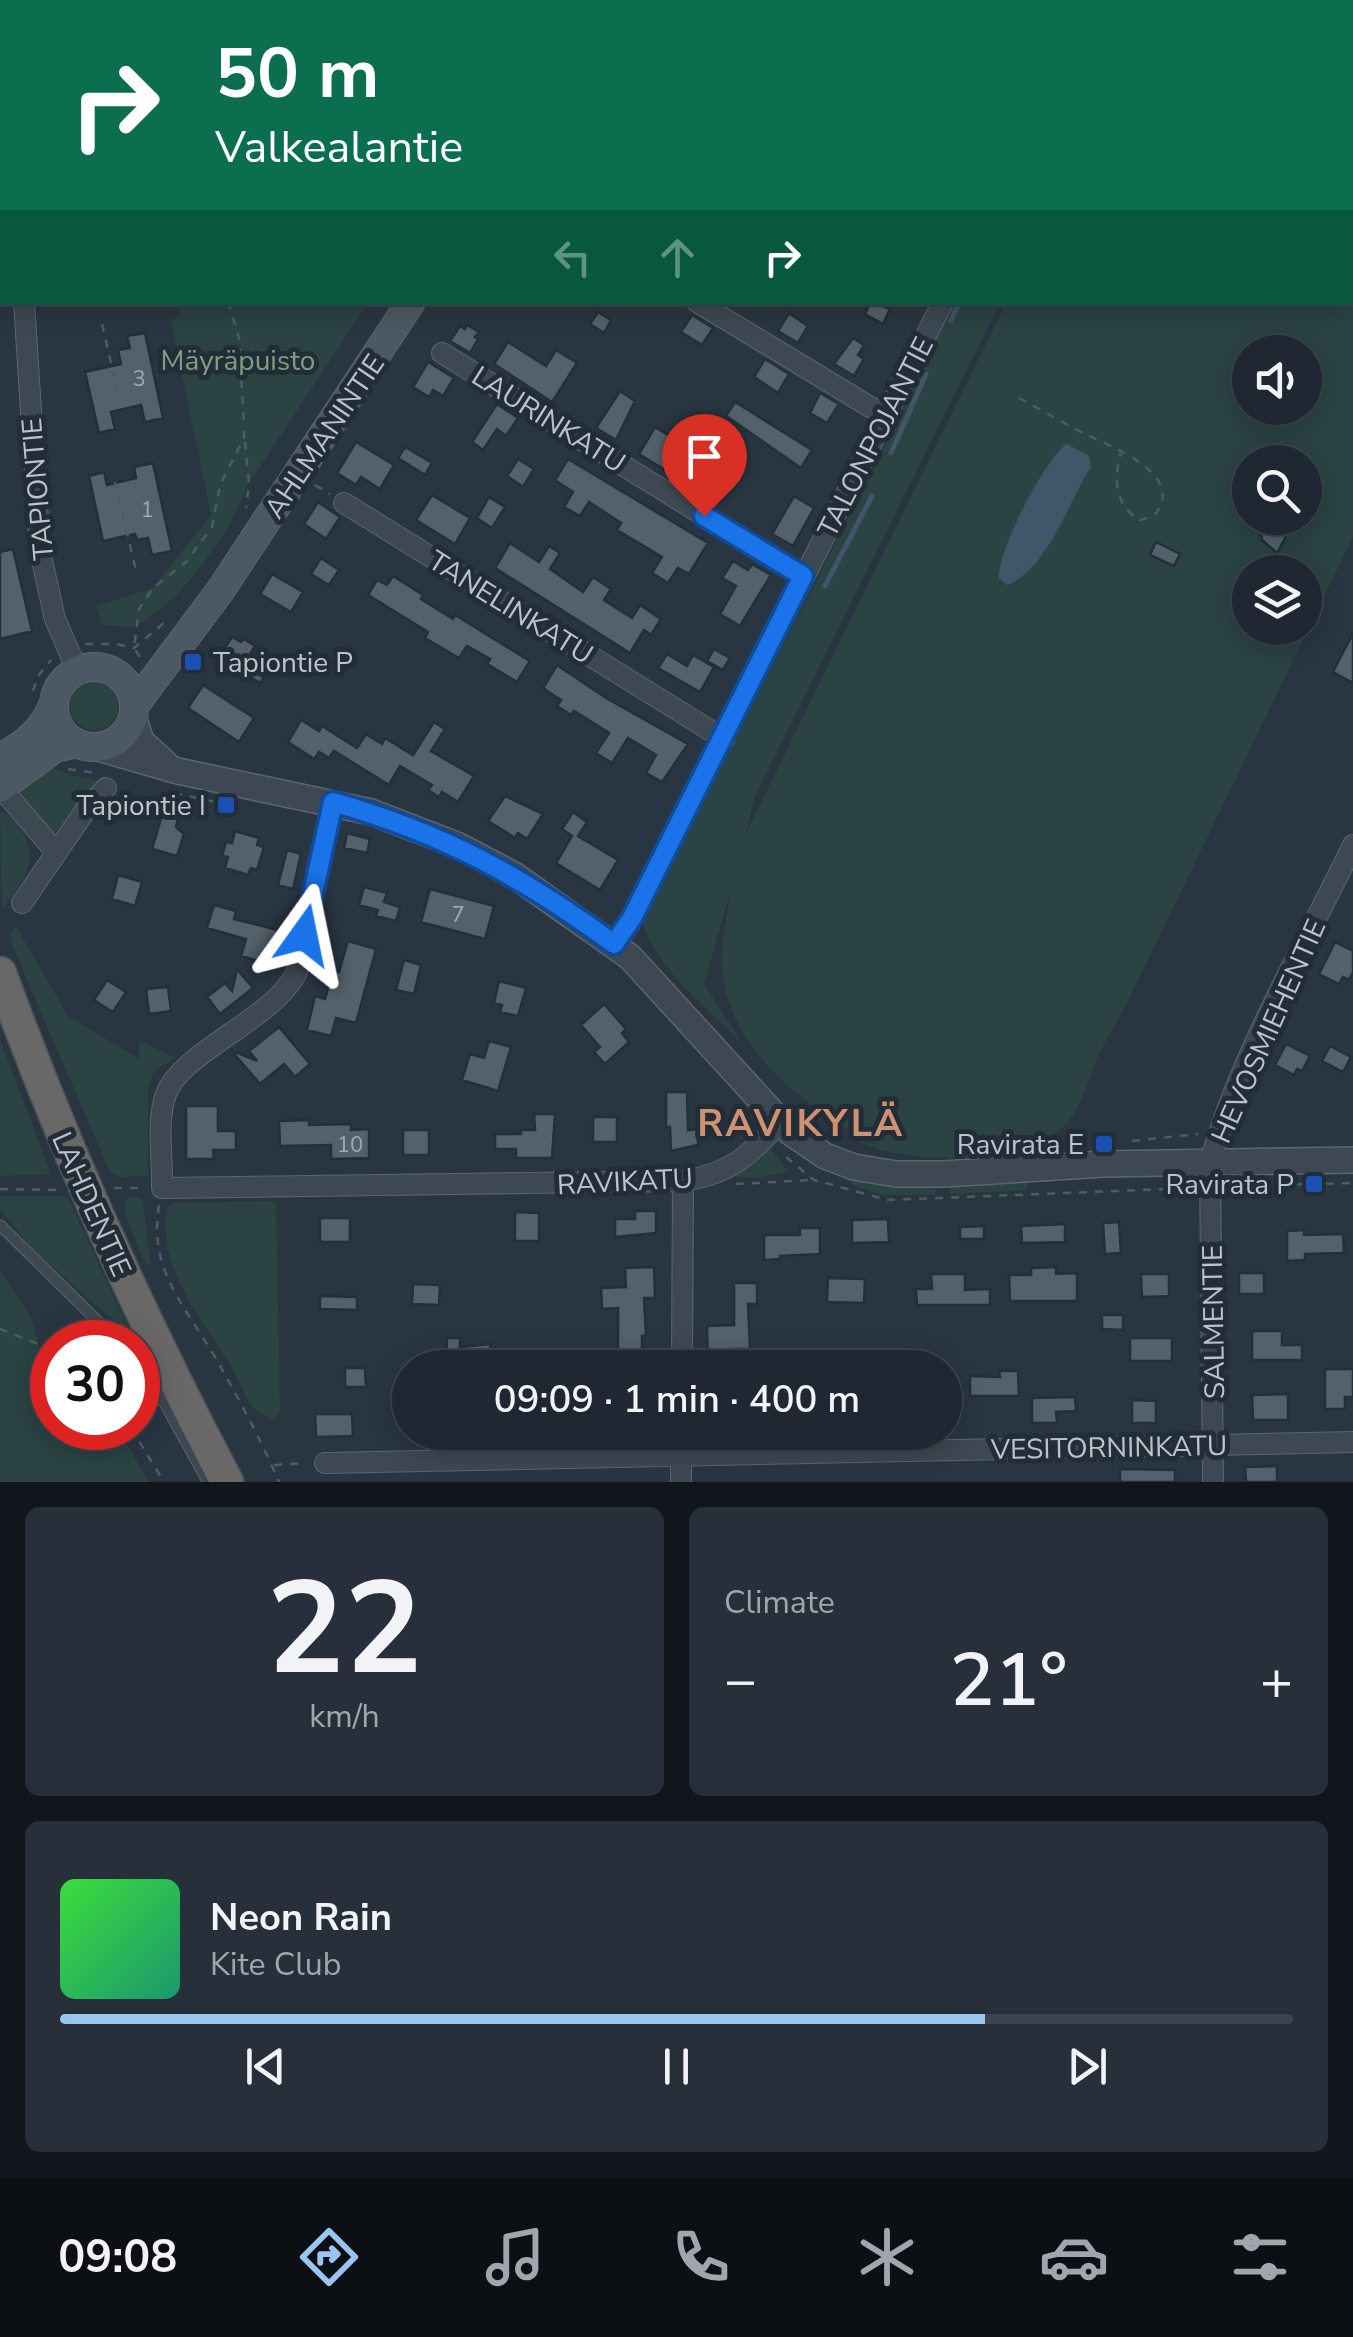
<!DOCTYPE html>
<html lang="en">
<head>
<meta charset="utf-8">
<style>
  body { margin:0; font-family:"Nunito Sans",sans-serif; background:#27303a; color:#f1f3f6; height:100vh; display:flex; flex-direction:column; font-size:38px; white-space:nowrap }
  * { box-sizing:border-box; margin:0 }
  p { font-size:32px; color:#a1a6ac }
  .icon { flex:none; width:55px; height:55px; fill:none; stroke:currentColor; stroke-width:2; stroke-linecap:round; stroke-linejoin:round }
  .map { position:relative; height:1482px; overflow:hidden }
  .side { display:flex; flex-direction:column; gap:25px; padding:25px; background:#11161c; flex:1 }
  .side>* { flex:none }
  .top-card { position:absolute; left:0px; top:0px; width:1355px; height:305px; box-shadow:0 5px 25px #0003,0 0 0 2px #3c444d; background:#0b6e4f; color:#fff; overflow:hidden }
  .fabs { position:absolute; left:1232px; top:335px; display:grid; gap:20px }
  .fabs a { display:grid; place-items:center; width:90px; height:90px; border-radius:50%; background:#1f2832; box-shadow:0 5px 25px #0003,0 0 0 2px #3c444d; font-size:50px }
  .speed { position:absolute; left:30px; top:1320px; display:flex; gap:20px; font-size:50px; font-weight:700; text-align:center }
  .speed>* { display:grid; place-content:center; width:130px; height:130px; border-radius:50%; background:#1f2832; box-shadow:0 5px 25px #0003,0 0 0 2px #3c444d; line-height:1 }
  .speed .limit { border:15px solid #d22; background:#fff; color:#111 }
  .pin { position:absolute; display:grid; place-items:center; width:85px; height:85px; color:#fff; margin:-102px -42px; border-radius:50% 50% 50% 0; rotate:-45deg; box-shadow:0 0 10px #0007 }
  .pin .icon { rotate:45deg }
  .me { position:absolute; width:110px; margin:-55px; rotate:12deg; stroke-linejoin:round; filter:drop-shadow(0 0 8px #0008) }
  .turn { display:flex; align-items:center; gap:35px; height:210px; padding:0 50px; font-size:45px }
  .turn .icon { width:130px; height:130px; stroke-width:2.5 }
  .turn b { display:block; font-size:70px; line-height:85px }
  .lanes { display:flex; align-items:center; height:95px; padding:0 50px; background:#0003; justify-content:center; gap:50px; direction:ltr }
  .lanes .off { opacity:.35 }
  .big { font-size:75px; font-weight:600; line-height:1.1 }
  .side .widget { flex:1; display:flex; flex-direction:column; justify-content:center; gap:15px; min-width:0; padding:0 35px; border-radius:15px; background:#27303a }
  .side .dial { align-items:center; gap:0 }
  .dial b { font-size:130px; line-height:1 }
  .song { display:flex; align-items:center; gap:30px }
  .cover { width:120px; height:120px; border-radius:15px; background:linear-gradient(135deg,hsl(120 70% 55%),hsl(160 70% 35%)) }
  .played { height:10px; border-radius:5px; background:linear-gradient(90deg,#9ac5f1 75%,#3c444d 75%) }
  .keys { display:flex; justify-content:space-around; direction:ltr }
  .heat { display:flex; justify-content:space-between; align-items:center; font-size:55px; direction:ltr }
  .side .tiles { flex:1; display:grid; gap:25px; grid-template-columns:1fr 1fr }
  .widget:last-child { grid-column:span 2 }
  .trip { position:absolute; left:392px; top:1350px; width:570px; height:100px; border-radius:50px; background:#1f2832; box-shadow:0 5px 25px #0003,0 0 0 2px #3c444d; font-weight:600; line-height:100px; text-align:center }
  .tab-bar { display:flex; height:160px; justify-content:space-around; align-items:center; background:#0c1014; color:#a1a6ac }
  .tab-bar .icon { width:70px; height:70px }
  .tab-bar .on { color:#9ac5f1 }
  .tab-bar b { font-size:45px; color:#f1f3f6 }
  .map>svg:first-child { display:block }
  .green { fill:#2b4343; fill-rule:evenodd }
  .water { fill:#415669 }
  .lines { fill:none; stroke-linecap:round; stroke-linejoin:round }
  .stream { stroke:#415669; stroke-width:5 }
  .building { fill:#53616c; stroke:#242f39; stroke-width:2.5 }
  .service-casing { stroke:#5c666f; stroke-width:12 }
  .minor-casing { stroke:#5c666f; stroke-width:22 }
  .tertiary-casing { stroke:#5c666f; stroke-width:28 }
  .secondary-casing { stroke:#5c666f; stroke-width:30 }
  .trunk-casing { stroke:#48535c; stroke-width:35 }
  .path { stroke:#4a5f5f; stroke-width:2.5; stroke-dasharray:8 8; stroke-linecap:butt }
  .service { stroke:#3e4852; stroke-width:10 }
  .minor { stroke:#3e4852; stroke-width:20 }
  .tertiary { stroke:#3e4852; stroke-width:25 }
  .secondary { stroke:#4c5864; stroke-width:28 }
  .trunk { stroke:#6a6866; stroke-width:32 }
  .route-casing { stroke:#114b97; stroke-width:25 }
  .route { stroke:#1a73e8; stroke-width:18 }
  .transit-dot { fill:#1a4fb4; stroke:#222d37; stroke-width:4 }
  .labels { text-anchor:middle; stroke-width:10; stroke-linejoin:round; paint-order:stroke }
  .number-label { font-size:22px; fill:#a1aab3 }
  .park-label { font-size:28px; fill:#7b9f80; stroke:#222d37 }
  .street-label { font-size:28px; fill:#bbc3cb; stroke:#222d37 }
  .poi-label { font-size:28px; fill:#bbc3cb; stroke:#222d37; text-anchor:end }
  .district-label { font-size:38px; font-weight:bold; letter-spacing:2.5px; fill:#cf9172; stroke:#222d37 }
</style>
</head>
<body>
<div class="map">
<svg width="1353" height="1482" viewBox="0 0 1353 1482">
  <rect width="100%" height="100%" fill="#293642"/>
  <path class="green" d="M105 0H277V2H106Z
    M1353 103V537L1126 1005C1117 1021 1108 1036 1100 1052 1089 1075 1085 1101 1068 1122 1035 1162 933 1163 886 1151 874 1149 861 1142 850 1138L879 1145C811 1113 729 1051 722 970 720 942 727 913 732 886L704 984 742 1043C711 1012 649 962 642 918L812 590 955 303H1000L755 796 746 833 1006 303 1352 302ZM1250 352H1305V408H1250ZM1250 462H1305V518H1250ZM1250 572H1305V628H1250Z
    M177 303H368L249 483 229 526 203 564 176 596 143 622 130 627 101 625 96 606 153 588 211 515 171 321 180 316Z
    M70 706a24 24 0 1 1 48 0a24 24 0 1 1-48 0Z
    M47 765 69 775 101 781 53 835 21 796 20 787Z
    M0 811C11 816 16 822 22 832 42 860 19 886 2 910Z
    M16 926 68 1016 139 1059V1040L176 1058 155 1069 148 1086V1176L119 1177 110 1172 13 947 10 933Z
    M0 1039 1 1042 51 1174 0 1176Z
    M769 1147 788 1171 758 1178 735 1177Z
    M852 1179 890 1187 935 1185 936 1195H882L850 1184Z
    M1027 1179V1190L950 1194V1184Z
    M0 1196H67L129 1330 126 1332 33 1249 0 1209Z
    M131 1197H140L143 1201 151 1266 144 1262 126 1215 125 1200Z
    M276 1201 280 1412 271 1420C265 1415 256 1411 252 1406 243 1395 238 1376 230 1364 200 1317 157 1267 167 1208L174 1203Z
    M0 1271 30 1314 43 1359 52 1367V1428H117L149 1482H0Z"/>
  <path class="water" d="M1067 444 1089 456 1091 467C1068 502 1048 569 1007 585L999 578C997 552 1045 458 1067 444Z"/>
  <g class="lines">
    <path class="stream" d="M1107 0 1124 2
      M1317 0 1322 2
      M1352 18H1353
      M951 320 960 302
      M891 453 926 374
      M825 586 872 496"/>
  </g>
  <path class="building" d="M871 302 890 309 883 324 865 314Z
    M598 312 611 320 604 333 590 324Z
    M789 313 808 326 798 343 778 331Z
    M692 315 713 328 702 345 681 332Z
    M467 325 479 332 475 337 478 339 470 353 450 341 460 326 465 329Z
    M145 333 163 418 145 422 141 405 111 412 115 429 99 433 85 372 121 364 118 350 130 348 127 336Z
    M853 338 864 345 858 355 864 359 854 376 834 364Z
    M508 342 546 366 556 350 577 363 552 402 494 364Z
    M765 359 789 374 778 393 754 377Z
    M428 362 454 378 443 396 433 390 429 397 413 387Z
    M620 391 635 401 616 440 596 428Z
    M820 393 839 404 827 423 810 413Z
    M735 402 812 450 801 468 726 416Z
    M497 404 518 418 506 436 497 429 483 450 472 442Z
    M655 427 706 458 711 451 723 459 706 487 699 483 695 488 639 454Z
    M356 442 394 465 380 489 361 477 356 485 337 473Z
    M405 447 432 463 425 475 398 458Z
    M518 459 534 469 523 487 507 476Z
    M568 459 708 543 689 574 678 568 668 583 652 573 662 557 617 530 621 523 589 502 580 516 564 507 573 492 555 480Z
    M153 463 172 551 152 555 148 538 137 540 135 534 103 541 89 476 104 472 107 485 136 478 134 467Z
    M432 495 470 518 455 544 416 520Z
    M794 496 814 508 793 546 772 534Z
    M489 497 505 507 492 528 477 518Z
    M318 502 340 517 326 539 304 524Z
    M1258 518H1296L1277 553 1262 540Z
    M1156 542 1180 554 1174 566 1150 555Z
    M510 543 539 562 549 546 560 553 550 569 583 592 593 577 611 589 604 600 632 618 640 605 661 619 651 635 644 630 630 653 495 568Z
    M13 549 32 631 0 639V552Z
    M321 558 339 570 329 585 311 574Z
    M733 561 748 570 752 564 771 575 740 626 720 614 736 586 722 578Z
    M272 574 303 592 291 612 260 594Z
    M393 576 423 595 421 599 453 619 455 615 530 661 517 682 487 664 490 659 467 646 459 658 425 638 428 632 368 595 377 580 387 585Z
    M1353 633V683L1333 672Z
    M232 637 241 642 244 639 255 646 247 659 267 672 260 683 219 657Z
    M714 649 730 658 723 670 707 661Z
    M667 654 687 666 693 655 714 667 700 692 658 668Z
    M557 665 606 698 688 744 662 782 646 773 656 755 628 738 612 763 596 753 609 733 574 711 571 715 557 706 561 700 543 688Z
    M203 685 254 718 239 742 188 708Z
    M301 720 319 731 322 726 357 748 366 734 382 744 385 738 413 755 434 722 445 729 431 751 474 776 458 802 442 792 439 797 428 790 432 785 400 766 389 785 334 751 329 758 319 752 314 759 288 742Z
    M505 796 543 814 527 839 518 833 515 838 488 821Z
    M166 802 181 805 176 827 184 834 177 856 152 849Z
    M573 812 587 822 578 836 618 860 600 890 556 863 572 836 562 829Z
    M235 831 259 838 257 845 264 847 257 870 251 868 248 875 225 868 228 857 222 856 226 842 232 843Z
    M347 833 370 839 367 853 344 848Z
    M287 850 301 854 293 889 278 885Z
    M118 875 142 882 135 906 112 899Z
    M364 887 387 893 384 902 400 907 396 921 376 916 378 910 359 905Z
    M430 889 494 906 485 939 421 922Z
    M214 905 236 911 234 919 278 930 269 964 241 956 246 939 207 928Z
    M348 941 376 949 356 1023 336 1018 331 1036 307 1030 315 996 325 999 333 970 339 972Z
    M1335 942 1353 951V972L1349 980 1343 977 1339 984 1319 974Z
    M404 960 421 965 414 994 396 990Z
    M237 969 253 988 220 1014 207 997 225 983 232 991Z
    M107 980 126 992 113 1012 94 1000Z
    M499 981 526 988 518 1016 500 1012 502 1005 494 1003Z
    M168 987 171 1011 149 1014 146 989Z
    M604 1004 626 1029 622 1033 629 1042 605 1064 594 1052 600 1047 581 1025Z
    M279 1027 310 1064 295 1077 284 1064 260 1084 231 1050 257 1061 249 1051Z
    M489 1041 511 1047 498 1091 462 1080 470 1054 484 1058Z
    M1286 1044 1310 1056 1302 1071 1297 1069 1294 1075 1275 1065Z
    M1330 1046 1351 1057 1343 1072 1322 1061Z
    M666 1092H687L688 1130 698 1129V1145L671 1151 670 1127H666Z
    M186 1106H218V1131H236V1150H213L214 1159H186Z
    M534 1114H555L552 1158H516V1149H495V1134H521V1130H535Z
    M593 1117H617V1142H593Z
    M309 1120V1125L351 1124V1130L369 1129V1158L331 1159V1145L280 1146 279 1121Z
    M403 1130H429V1155H403Z
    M635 1211H656V1233L615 1237V1219H635Z
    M515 1212 539 1213V1241H515Z
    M320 1218H350V1242H320Z
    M888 1219 889 1242 852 1243V1220Z
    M1119 1222 1121 1253 1105 1254 1103 1223Z
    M1065 1224V1242L1022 1243 1021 1226Z
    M984 1226V1239H960V1227Z
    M800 1228H820V1254L780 1256V1259L764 1260V1235H800Z
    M1304 1230V1235L1343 1234 1344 1253 1305 1254V1260L1287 1261V1231Z
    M654 1267 655 1298H644L646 1336H642V1359H618V1308L602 1309 601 1288 626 1287 625 1268Z
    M1056 1267V1274L1077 1273V1301H1010L1009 1275H1031V1268Z
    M1239 1273H1264V1294H1239Z
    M931 1274H965V1290L990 1289V1305H917L916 1289H932Z
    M1141 1274H1169V1296L1142 1297Z
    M828 1278 865 1279 864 1303 827 1302Z
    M734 1283H757V1304H748L750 1349H733L734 1367H708L707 1326 734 1325Z
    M413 1284 440 1285 439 1305 412 1304Z
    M320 1296 357 1297V1310L320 1309Z
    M1102 1315H1123V1330L1102 1329Z
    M1252 1331H1282V1345H1302V1360H1252Z
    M447 1338H460V1347L490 1344 491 1357 459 1360V1366L446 1365Z
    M1130 1338H1172V1361H1130Z
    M345 1368H365L366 1387H345Z
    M1325 1369H1353V1397H1345V1409H1325Z
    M999 1371H1018L1019 1396H970V1376L1000 1377Z
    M1288 1394V1420H1253L1252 1395Z
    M945 1396H958V1413L945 1414Z
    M1075 1397 1076 1411 1056 1412 1057 1423H1032V1398Z
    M1132 1400 1156 1401V1423H1132Z
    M315 1414H352L353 1436 316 1437Z
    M1277 1466V1482H1246L1245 1467Z
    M1120 1469 1175 1470V1482H1120Z"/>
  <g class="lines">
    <g class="service-casing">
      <path id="service" d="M0 1225 119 1342
        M138 1364 163 1400 208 1482"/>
    </g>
    <g class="minor-casing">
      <path id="minor" d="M464 0 465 2
        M952 0 957 2
        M0 199 2 205
        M24 302 40 551 55 619 77 670
        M697 302 885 416
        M442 353 803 577
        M344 503 724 739
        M1 788 56 852
        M333 802 297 972C274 1019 181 1052 166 1094 156 1122 163 1159 162 1188L683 1181C730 1174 749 1156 780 1122
        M22 903 85 811 106 788
        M614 944 632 918 943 302
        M682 1368 683 1181
        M681 1432V1482
        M325 1463 1353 1442
        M1213 1482 1210 1163C1239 1057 1305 945 1353 845"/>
    </g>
    <g class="tertiary-casing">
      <path id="tertiary" d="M133 716 141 741 165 763
        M95 747 178 771 371 812 457 845 514 875 630 957 790 1132 825 1156 854 1167 896 1174H944L1104 1164 1353 1160"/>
    </g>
    <g class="secondary-casing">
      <path id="secondary" d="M1205 0 1214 2
        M604 2 606 0
        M1352 48H1353
        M54 707a40 40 0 1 1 80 0a40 40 0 1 1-80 0Z
        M134 706 220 591 411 302
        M0 758C24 745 45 729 54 702
        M0 788 55 748 77 743"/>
    </g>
    <g class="trunk-casing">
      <path id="trunk" d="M0 973C64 1149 140 1317 227 1482"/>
    </g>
    <path class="path" d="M35 0 36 2
      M199 0V2
      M353 0 354 2
      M1136 0 1145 2
      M573 2 575 0
      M1093 2 1094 0
      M0 168 2 176
      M0 287H2
      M228 302 239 338 244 424
      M102 324 120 403
      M1019 398C1040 409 1060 421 1081 432 1109 446 1189 474 1154 516L1140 520C1115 506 1113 478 1121 453
      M245 442 249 483 246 508
      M115 482 137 575
      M315 485 330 494
      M85 644H116L134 648 170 618
      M140 657 134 648 139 609 153 588 186 562 212 527 220 485 244 438V426
      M33 691 38 676 51 660
      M68 769 95 773
      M174 793 234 806
      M1132 1141 1198 1134
      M786 1157 814 1180 888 1200 1192 1188
      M736 1184 812 1180
      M1230 1186 1353 1183
      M114 1188H141
      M0 1189 57 1190
      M159 1205C148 1272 186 1306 216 1359 239 1399 261 1440 279 1482
      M0 1329 38 1344 52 1354
      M131 1428 164 1482
      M274 1465 305 1463"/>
    <use href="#service" class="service"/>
    <use href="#minor" class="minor"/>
    <use href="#tertiary" class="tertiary"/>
    <use href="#secondary" class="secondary"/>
    <use href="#trunk" class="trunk"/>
  </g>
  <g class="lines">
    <g class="route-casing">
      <path id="route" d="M304 935 333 802C445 834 521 876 614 944L632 918 803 576 704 516"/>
    </g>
    <use href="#route" class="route"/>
  </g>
  <g class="transit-dot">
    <rect x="183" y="652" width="20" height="20" rx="5"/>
    <rect x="216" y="795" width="20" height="20" rx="5"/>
    <rect x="1094" y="1134" width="20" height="20" rx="5"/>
    <rect x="1304" y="1174" width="20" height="20" rx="5"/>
  </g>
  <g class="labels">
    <g class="number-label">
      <text x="139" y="386">3</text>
      <text x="147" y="517">1</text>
      <text x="458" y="922">7</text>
      <text x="350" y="1152">10</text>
    </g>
    <g class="park-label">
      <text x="238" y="370">Mäyräpuisto</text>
    </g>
    <g class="street-label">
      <text transform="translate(549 419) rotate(32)" y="10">LAURINKATU</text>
      <text transform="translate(324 436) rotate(-56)" y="10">AHLMANINTIE</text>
      <text transform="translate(875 437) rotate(-63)" y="10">TALONPOJANTIE</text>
      <text transform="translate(37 489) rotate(-95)" y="10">TAPIONTIE</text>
      <text transform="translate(511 607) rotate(32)" y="10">TANELINKATU</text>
      <text transform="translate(1268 1031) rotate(-66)" y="10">HEVOSMIEHENTIE</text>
      <text transform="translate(625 1181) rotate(-3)" y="10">RAVIKATU</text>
      <text transform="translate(92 1204) rotate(66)" y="10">LAHDENTIE</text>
      <text transform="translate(1213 1322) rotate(-91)" y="10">SALMENTIE</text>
      <text transform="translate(1109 1447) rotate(-1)" y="10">VESITORNINKATU</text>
    </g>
    <g class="poi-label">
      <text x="213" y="672" text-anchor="start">Tapiontie P</text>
      <text x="206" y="815">Tapiontie I</text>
      <text x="1084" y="1154">Ravirata E</text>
      <text x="1294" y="1194">Ravirata P</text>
    </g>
    <g class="district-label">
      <text x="801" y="1136">RAVIKYLÄ</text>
    </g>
  </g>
</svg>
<div class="fabs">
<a><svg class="icon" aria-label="sound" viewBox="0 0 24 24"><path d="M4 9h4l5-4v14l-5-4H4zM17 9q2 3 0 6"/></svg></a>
<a><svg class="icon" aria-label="search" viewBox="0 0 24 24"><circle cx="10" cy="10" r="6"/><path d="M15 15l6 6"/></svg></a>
<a><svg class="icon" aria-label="layers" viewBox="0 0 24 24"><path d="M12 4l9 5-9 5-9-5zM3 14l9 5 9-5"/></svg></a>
</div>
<div class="speed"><div class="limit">30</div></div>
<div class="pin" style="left:704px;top:516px;background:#d93025"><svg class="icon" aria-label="arrive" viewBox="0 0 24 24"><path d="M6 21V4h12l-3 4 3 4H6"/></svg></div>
<svg class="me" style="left:304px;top:935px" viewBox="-20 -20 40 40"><path d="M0-17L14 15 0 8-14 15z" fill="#1a73e8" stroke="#fff" stroke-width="4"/></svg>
<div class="trip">09:09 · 1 min · 400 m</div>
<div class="top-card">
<div class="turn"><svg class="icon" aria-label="right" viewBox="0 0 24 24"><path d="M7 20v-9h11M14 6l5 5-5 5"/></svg><div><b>50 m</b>Valkealantie</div></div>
<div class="lanes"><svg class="icon off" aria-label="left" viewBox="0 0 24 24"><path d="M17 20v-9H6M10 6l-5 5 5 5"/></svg><svg class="icon off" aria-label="ahead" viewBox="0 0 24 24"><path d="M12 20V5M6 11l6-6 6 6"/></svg><svg class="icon" aria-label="right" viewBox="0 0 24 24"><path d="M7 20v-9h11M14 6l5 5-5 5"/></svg></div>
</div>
</div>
<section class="side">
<div class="tiles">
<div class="widget dial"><b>22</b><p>km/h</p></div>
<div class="widget"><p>Climate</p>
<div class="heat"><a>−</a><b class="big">21°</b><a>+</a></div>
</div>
<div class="widget">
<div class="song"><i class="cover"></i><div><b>Neon Rain</b><p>Kite Club</p></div></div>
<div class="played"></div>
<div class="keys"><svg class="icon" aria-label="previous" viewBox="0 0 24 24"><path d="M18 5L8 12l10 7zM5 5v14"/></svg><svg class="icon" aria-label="pause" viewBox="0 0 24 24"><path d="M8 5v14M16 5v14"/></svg><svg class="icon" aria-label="next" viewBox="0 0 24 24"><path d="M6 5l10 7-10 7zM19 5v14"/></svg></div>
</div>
</div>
</section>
<nav class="tab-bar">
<b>09:08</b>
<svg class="icon on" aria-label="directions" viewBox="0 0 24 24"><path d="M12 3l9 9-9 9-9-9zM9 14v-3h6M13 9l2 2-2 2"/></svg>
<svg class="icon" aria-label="music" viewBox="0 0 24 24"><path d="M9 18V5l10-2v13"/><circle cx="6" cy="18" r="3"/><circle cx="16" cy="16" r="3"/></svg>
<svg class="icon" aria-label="phone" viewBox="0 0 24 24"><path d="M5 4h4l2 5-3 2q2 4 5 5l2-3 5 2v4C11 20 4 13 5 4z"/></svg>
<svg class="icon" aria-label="climate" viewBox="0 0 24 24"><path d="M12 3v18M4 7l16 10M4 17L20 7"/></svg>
<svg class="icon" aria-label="car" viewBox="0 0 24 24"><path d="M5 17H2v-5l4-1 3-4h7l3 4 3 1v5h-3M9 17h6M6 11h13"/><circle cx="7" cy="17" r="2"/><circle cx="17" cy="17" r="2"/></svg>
<svg class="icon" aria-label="filters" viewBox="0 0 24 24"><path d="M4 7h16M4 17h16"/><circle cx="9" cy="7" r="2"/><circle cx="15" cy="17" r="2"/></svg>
</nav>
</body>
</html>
